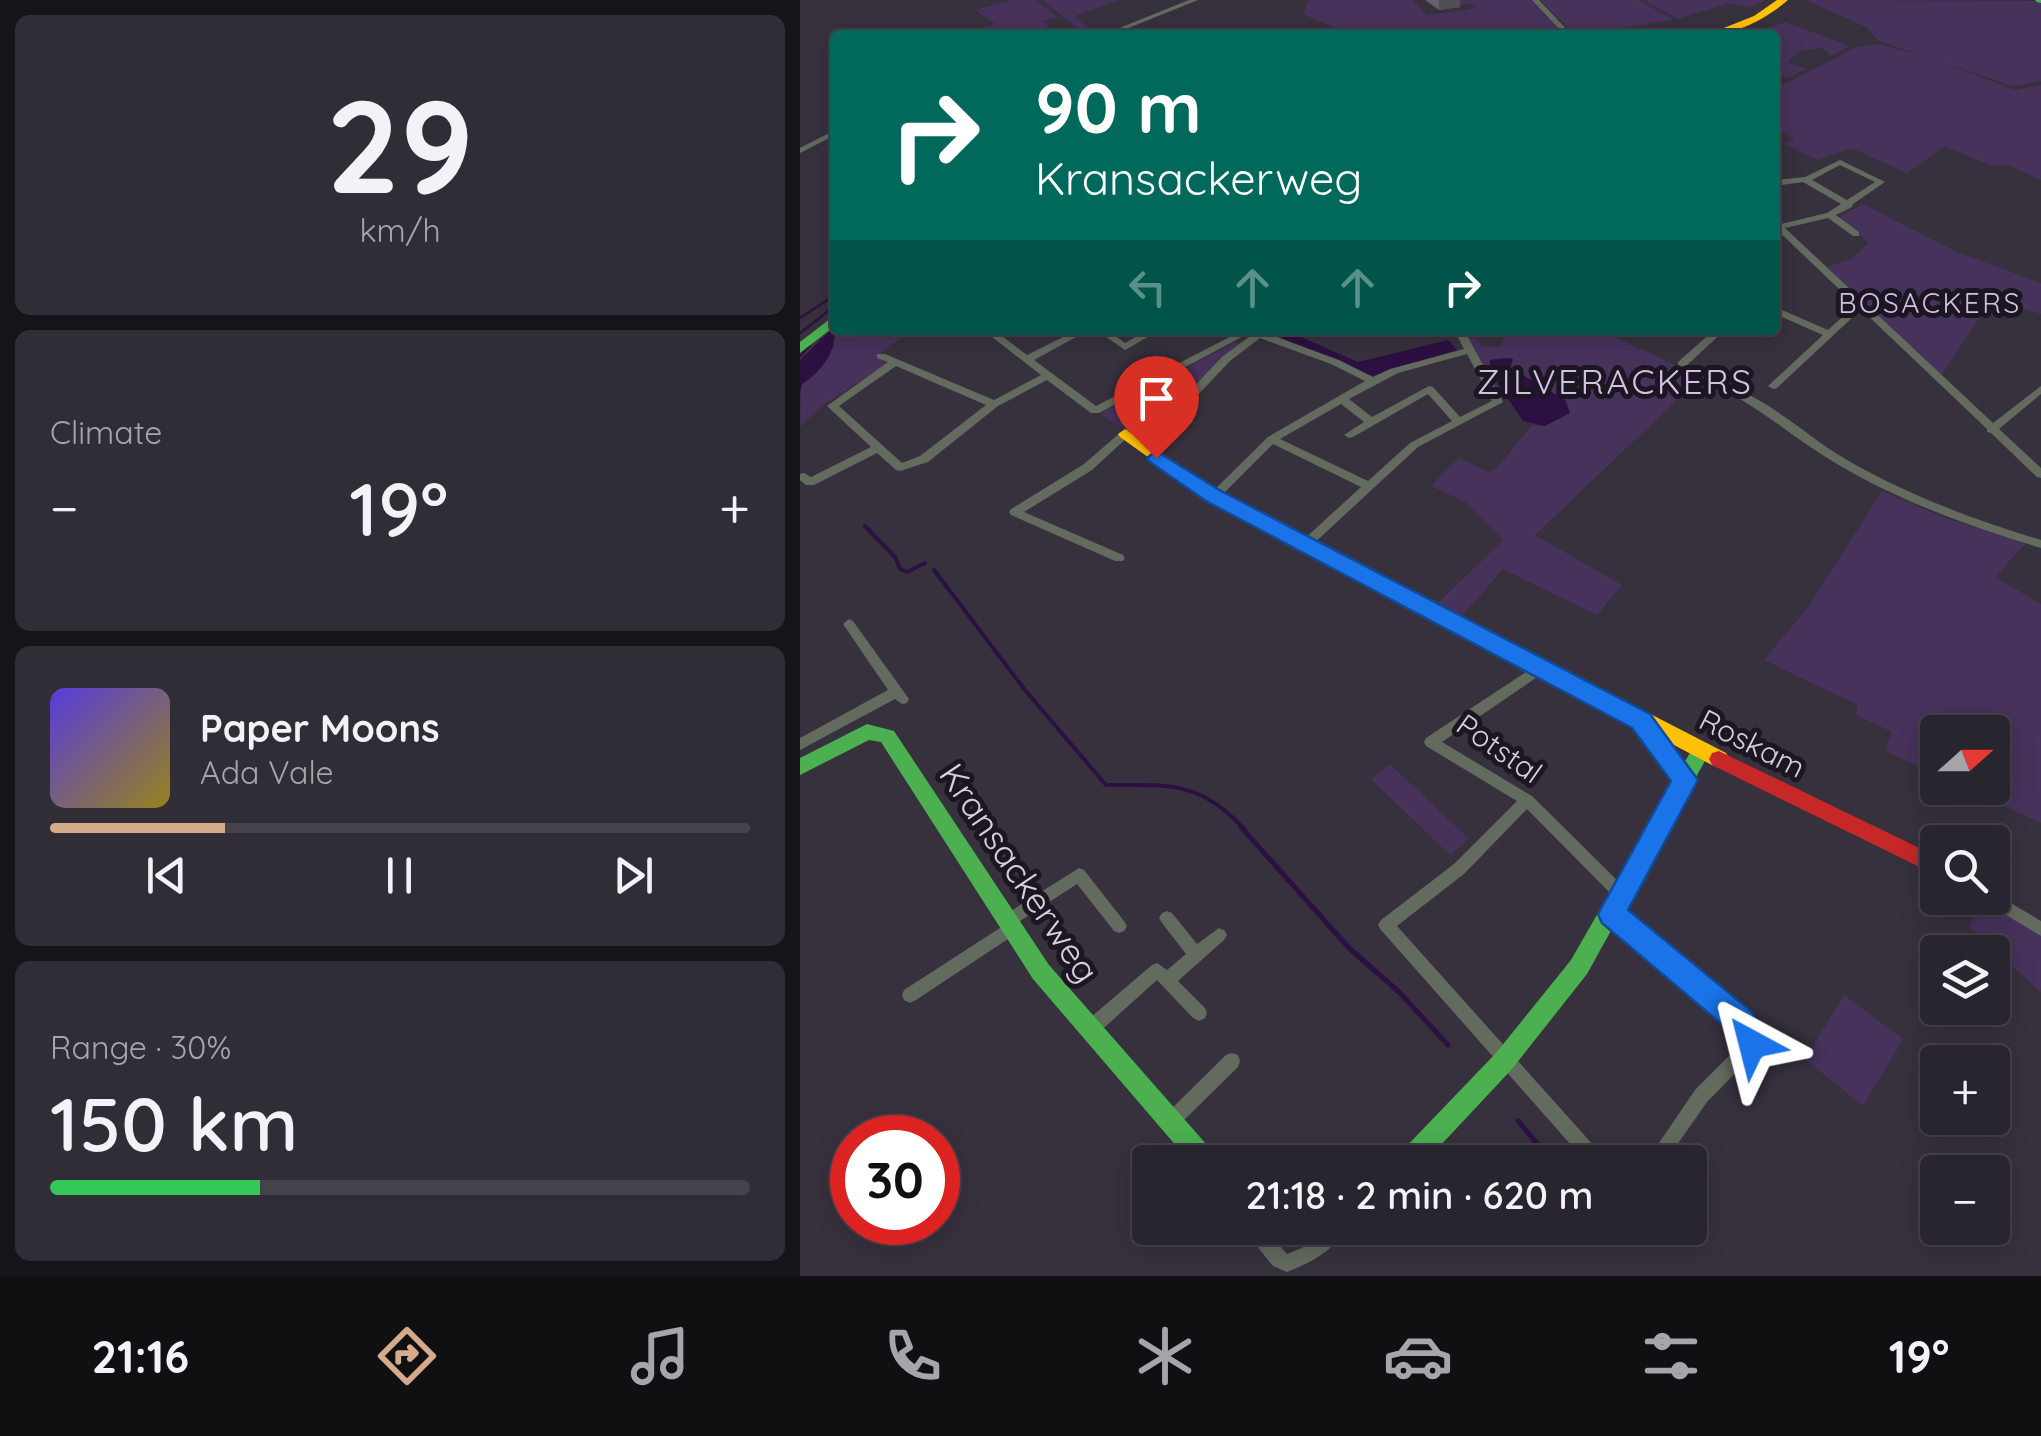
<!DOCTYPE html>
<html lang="en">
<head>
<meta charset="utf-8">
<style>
  body { margin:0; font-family:Quicksand,sans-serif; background:#312d36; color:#f1f3f6; height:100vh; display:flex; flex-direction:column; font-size:38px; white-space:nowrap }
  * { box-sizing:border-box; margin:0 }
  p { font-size:32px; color:#a5a5aa }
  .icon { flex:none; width:55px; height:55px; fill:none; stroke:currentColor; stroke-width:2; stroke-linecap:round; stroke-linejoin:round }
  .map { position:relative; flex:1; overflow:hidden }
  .details { display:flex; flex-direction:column; gap:15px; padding:15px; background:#171419; width:800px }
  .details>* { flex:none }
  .guide { position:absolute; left:30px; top:30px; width:950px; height:305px; border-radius:10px; box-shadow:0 5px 25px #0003,0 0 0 2px #45424a; background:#00695c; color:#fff; overflow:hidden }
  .needle { width:65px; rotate:69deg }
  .tools { position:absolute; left:1120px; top:715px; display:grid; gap:20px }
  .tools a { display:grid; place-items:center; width:90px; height:90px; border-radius:10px; background:#29252e; box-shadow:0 5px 25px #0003,0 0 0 2px #45424a; font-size:50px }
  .speed { position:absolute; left:30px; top:1115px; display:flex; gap:20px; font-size:50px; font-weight:700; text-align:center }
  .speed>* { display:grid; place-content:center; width:130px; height:130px; border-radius:50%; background:#29252e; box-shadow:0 5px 25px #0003,0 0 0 2px #45424a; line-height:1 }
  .speed .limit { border:15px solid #d22; background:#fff; color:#111 }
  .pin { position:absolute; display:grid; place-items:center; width:85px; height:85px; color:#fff; margin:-102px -42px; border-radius:50% 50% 50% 0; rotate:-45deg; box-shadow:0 0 10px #0007 }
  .pin .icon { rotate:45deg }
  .me { position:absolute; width:110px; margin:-55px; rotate:322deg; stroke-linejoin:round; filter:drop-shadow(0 0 8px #0008) }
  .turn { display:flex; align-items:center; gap:35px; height:210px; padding:0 40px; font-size:45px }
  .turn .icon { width:130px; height:130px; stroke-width:2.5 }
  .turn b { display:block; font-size:70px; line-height:85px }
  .lanes { display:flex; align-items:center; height:95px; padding:0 40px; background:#0003; justify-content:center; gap:50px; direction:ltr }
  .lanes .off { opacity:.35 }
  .big { font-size:75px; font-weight:600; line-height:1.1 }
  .details .card { flex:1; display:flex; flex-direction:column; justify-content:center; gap:15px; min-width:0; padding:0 35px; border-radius:15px; background:#312d36 }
  .details .dial { align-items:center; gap:0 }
  .dial b { font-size:130px; line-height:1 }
  .song { display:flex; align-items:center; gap:30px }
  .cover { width:120px; height:120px; border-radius:15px; background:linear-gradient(135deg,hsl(250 70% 55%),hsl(50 70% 35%)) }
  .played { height:10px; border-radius:5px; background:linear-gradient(90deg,#d6ab8b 25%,#45424a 25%) }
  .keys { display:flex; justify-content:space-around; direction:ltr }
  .heat { display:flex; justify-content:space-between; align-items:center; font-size:55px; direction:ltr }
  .charge { height:15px; border-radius:8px; background:linear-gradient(90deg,#34c759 30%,#45424a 0) }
  .trip { position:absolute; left:332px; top:1145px; width:575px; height:100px; border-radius:10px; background:#29252e; box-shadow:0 5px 25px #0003,0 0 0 2px #45424a; font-weight:600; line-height:100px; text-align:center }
  .dock { display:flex; height:160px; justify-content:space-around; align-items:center; background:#100f12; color:#a5a5aa }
  .dock .icon { width:70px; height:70px }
  .dock .current { color:#d6ab8b }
  .dock b { font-size:45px; color:#f1f3f6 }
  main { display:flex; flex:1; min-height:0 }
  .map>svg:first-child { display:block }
  .green { fill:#47325b }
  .water { fill:#2d1042 }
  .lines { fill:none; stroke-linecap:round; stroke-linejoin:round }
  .stream-far2 { stroke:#2d1042; stroke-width:2.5 }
  .stream-far1 { stroke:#2d1042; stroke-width:4 }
  .stream { stroke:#2d1042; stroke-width:5 }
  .street { fill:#636a5e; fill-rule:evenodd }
  .fast { fill:#4caf50; fill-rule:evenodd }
  .slow { fill:#ffc107; fill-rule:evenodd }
  .jam { fill:#c62828; fill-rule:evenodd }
  .wall { fill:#65606a }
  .shaded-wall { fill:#524e56 }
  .route { fill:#1a73e8; stroke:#114b97; stroke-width:2.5 }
  .labels { text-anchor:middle; stroke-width:10; stroke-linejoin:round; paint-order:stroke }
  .far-neighbourhood-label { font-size:28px; letter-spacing:2.5px; fill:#d1c2e2; stroke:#1c1622 }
  .street-label { font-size:30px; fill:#d7cfdf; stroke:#1c1622 }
  .quarter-label { font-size:35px; letter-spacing:2.5px; fill:#d1c2e2; stroke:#1c1622 }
  .near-street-label { font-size:35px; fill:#d7cfdf; stroke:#1c1622 }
</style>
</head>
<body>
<main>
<section class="details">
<div class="card dial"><b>29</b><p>km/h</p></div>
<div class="card"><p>Climate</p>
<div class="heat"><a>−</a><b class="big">19°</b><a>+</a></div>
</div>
<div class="card">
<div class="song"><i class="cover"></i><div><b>Paper Moons</b><p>Ada Vale</p></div></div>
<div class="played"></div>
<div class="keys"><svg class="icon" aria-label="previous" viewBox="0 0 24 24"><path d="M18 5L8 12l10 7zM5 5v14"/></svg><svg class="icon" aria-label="pause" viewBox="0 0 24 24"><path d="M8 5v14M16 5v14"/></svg><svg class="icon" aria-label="next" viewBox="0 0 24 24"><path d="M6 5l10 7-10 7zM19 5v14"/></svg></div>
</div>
<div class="card"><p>Range · 30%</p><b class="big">150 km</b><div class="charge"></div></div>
</section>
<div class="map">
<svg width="1241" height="1276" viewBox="0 0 1241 1276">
  <rect width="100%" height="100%" fill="#37313e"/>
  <path class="green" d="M213 0H236L258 18 243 21 249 26 232 32 236 35H160L195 24 175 10Z
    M243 0H319L275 16 296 35H285Z
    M509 0H613L627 15 677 8 670 3 661 5 656 0H732L767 35H551L503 14Z
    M740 0H838L874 20 775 35Z
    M844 0H965L951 8 929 3 878 19Z
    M1006 0 1241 1V81L1213 86 1079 41 1066 27Z
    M985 22 1050 46 1031 56 1023 48 1002 50 987 62 1006 69 988 78 975 73V35H947Z
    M1077 44 1131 58 1214 90 1241 85V180L1208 165 1192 166 1145 146 1107 173 1051 148 1018 160 984 144 994 139 975 127V89L1055 48Z
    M1063 204 1157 252 1241 283V314L1191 300 1141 376 1027 267 1051 259 1069 243 1040 217Z
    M48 330H112L78 355 90 362 21 406 0 427 1 385C17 375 34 354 36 335Z
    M663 330H672L682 347 700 346 706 335 727 330H800L901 377 735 535 822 585 797 615 703 569 661 617 636 605 703 540 665 502 631 486 659 458 689 472 696 469 732 425 745 426 769 404 713 371 712 358 691 360 689 371 706 401 681 368Z
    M435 342 440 344 389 394 326 430 300 414Z
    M1082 491 1145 518 1226 543 1195 577 1241 604V823L1165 788H1192V732H1138L1137 775 1086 751 1092 732 1056 715 1058 705 964 660 1009 606Z
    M590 764 594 768 669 839 650 855 571 779Z
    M1183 898 1241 936V992L1169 927Z
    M1044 995 1103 1039 1063 1106 1005 1059Z"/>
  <path class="water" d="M35 326V330H48L34 337C35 354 17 376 2 384L0 392V360Z
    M492 333 558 362 648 340 657 350 572 376 481 338Z
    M706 358 713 359 710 367 765 400 770 413 745 426 723 421 689 371 690 360Z"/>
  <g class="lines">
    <path class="stream-far2" d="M0 318 35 295
      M0 333 35 306
      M0 356 10 345"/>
    <path class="stream-far1" d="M65 526 95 557 100 569 107 572 125 563
      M134 570 225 690 306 785C367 785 400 780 444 829"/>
    <path class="stream" d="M441 827 549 948 599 992 648 1045
      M718 1121 753 1162"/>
    <path class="street" d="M389 0H398L311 35H302Z
      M732 0H739L772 35H765Z
      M35 130V135L0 153V148Z
      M1040 160 1085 182 1053 204 1052 207 1036 215 1059 232V236H1053L1028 218 985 228 1193 423 1241 386V394L1199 429 1241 468V478L1237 477 1191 433 1187 432V429L1063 311 1055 315 977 388 973 389 968 386 1023 335 975 314V307L1028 330 1049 311 1058 307 975 228V220L981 224 1027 213 1041 204 1003 182 975 186V180L1005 177ZM1040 165 1075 182 1047 200 1012 180Z
      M183 330H194L227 355 277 330H289L234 360 296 406 443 330 453 331 299 413H291L247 380 198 406 128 462 100 471 96 470 77 453 14 485H6L0 480V474L4 473 11 477 71 447 27 406 88 362 77 358V354H85L194 400 241 375ZM96 366 186 405 120 456 102 463 39 406Z
      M296 330H307L325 343 348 330H360L325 350Z
      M458 330H469L466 333 539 360 573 377 590 369 664 349 654 330H664L703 402 618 447 510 547 506 548 500 544 502 541 561 487 473 444 418 499H410L408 496 468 437 565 381 531 364 460 338 430 361 394 399 329 436 292 470 224 512 323 555 325 558 323 561H315L211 515 209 512 211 509 284 464 321 432 386 395 422 357ZM667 354 692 401 660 417 633 387 629 386 572 417 549 399 598 373ZM628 394 652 421 610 443 568 481 480 439 541 404 564 422 544 435 549 438 553 437Z
      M914 330H925L886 366H878V362Z
      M936 389C976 405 1009 438 1047 460 1108 495 1174 520 1241 540V548C1172 527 1104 503 1042 467 1004 445 970 416 932 394L931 392Z
      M49 619 53 621 109 699 107 703 102 704 95 699 0 750V738L88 690 45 627 43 624Z
      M741 662 746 663 747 667 746 671 642 742 732 796 827 890 829 895 827 900 822 902 817 900 727 809 664 874 597 926 803 1156 805 1162H786L581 930 578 925 581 920 654 864 717 801 626 746 624 742 626 738Z
      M841 716 846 717 890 776 892 780 890 784 885 786 880 784 836 725 834 721 836 717Z
      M279 868 284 870 324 921 327 926 324 931 319 933 314 931 277 884 217 923 220 928 217 933 116 1000 110 1003 104 1000 102 995 104 990 203 926 200 921 203 916Z
      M1192 892 1241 921V936L1186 903 1184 898H1192Z
      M812 907 817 909 947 1015 960 1044 958 1050 907 1102 865 1162H846L895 1090 943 1042 935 1027 807 919 804 914 807 909Z
      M367 911 372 913 397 944 419 928 424 930 427 935 424 940 378 981 405 1008 407 1013 405 1018 399 1021 393 1018 357 980 296 1035 290 1037 284 1035 282 1029 284 1023 352 965 357 963 367 970 386 954 362 923 359 918 362 913Z
      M432 1053 438 1055 440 1061 438 1067 377 1127 371 1129 365 1127 363 1121 365 1115 426 1055Z
      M444 1228H464L487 1254 504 1247 524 1228H546C534 1251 510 1263 487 1272L473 1266 447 1234Z"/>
    <path class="fast" d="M1235 0H1241V3L1237 2Z
      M35 315V326L0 353V342Z
      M67 724 94 731 249 965 414 1153 417 1162H390L233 979 81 742 69 740 0 775V758Z
      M902 742 909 744 911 750 787 974 712 1069 625 1162H597L600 1153 696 1053 771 960 895 744Z"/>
    <path class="slow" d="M977 0H988C966 19 936 35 906 35L954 16Z
      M325 429 420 492 926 753 929 759 926 765 919 767 912 765 408 500 320 437 318 434Z"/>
    <path class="jam" d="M919 751 1138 857V876L912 765 909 759 912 753Z"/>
  </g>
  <path class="wall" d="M625 0H660V7L639 10Z"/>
  <path class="shaded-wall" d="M639 0H660V7L639 10Z"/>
  <path class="route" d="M356 451 421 491 850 714 898 780 828 910 951 1011 966 1035 962 1054 952 1059 942 1054 931 1032 802 923 798 914 871 781 832 728 406 501 350 462 347 458Z"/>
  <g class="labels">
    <g class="far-neighbourhood-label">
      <text x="1130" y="313">BOSACKERS</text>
    </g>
    <g class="street-label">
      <text transform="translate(952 744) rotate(27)" y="10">Roskam</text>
      <text transform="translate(699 749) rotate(35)" y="10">Potstal</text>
    </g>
    <g class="quarter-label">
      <text x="815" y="394">ZILVERACKERS</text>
    </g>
    <g class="near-street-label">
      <text transform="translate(219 873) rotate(56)" y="12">Kransackerweg</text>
    </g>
  </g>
</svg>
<div class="tools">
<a><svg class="needle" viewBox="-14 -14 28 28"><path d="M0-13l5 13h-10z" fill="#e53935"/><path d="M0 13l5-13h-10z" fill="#a5a5aa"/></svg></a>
<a><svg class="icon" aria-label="search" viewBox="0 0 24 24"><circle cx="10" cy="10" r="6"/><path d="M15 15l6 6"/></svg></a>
<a><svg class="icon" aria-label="layers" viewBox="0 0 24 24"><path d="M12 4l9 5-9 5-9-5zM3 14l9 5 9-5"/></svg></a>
<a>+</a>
<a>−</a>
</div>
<div class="speed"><div class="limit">30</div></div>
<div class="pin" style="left:356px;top:458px;background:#d93025"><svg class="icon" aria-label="arrive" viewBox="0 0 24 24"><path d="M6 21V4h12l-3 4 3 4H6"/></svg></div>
<svg class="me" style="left:952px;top:1044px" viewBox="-20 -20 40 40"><path d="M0-17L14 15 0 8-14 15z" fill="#1a73e8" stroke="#fff" stroke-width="4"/></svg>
<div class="trip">21:18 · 2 min · 620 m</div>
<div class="guide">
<div class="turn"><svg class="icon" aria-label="right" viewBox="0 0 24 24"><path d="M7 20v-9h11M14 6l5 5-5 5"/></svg><div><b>90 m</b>Kransackerweg</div></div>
<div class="lanes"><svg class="icon off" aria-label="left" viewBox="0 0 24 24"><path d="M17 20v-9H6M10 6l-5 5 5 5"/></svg><svg class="icon off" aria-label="ahead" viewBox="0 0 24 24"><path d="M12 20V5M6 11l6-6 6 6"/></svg><svg class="icon off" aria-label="ahead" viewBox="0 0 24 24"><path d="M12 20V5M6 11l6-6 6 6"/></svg><svg class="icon" aria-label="right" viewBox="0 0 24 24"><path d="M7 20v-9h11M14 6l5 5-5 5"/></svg></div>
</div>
</div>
</main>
<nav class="dock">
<b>21:16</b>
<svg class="icon current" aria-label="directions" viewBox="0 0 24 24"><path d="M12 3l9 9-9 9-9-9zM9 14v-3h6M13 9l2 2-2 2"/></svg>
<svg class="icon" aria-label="music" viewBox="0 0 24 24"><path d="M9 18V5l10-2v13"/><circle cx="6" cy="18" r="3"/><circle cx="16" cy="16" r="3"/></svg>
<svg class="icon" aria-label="phone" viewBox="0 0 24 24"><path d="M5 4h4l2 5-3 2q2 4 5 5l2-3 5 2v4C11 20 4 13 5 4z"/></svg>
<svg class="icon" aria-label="climate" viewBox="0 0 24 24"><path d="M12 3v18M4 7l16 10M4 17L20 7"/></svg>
<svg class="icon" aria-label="car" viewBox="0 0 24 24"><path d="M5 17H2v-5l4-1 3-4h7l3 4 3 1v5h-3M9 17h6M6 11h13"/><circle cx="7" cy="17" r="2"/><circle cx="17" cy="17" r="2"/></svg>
<svg class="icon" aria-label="filters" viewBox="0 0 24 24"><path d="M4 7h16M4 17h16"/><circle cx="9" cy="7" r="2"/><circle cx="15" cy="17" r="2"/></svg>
<b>19°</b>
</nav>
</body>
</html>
